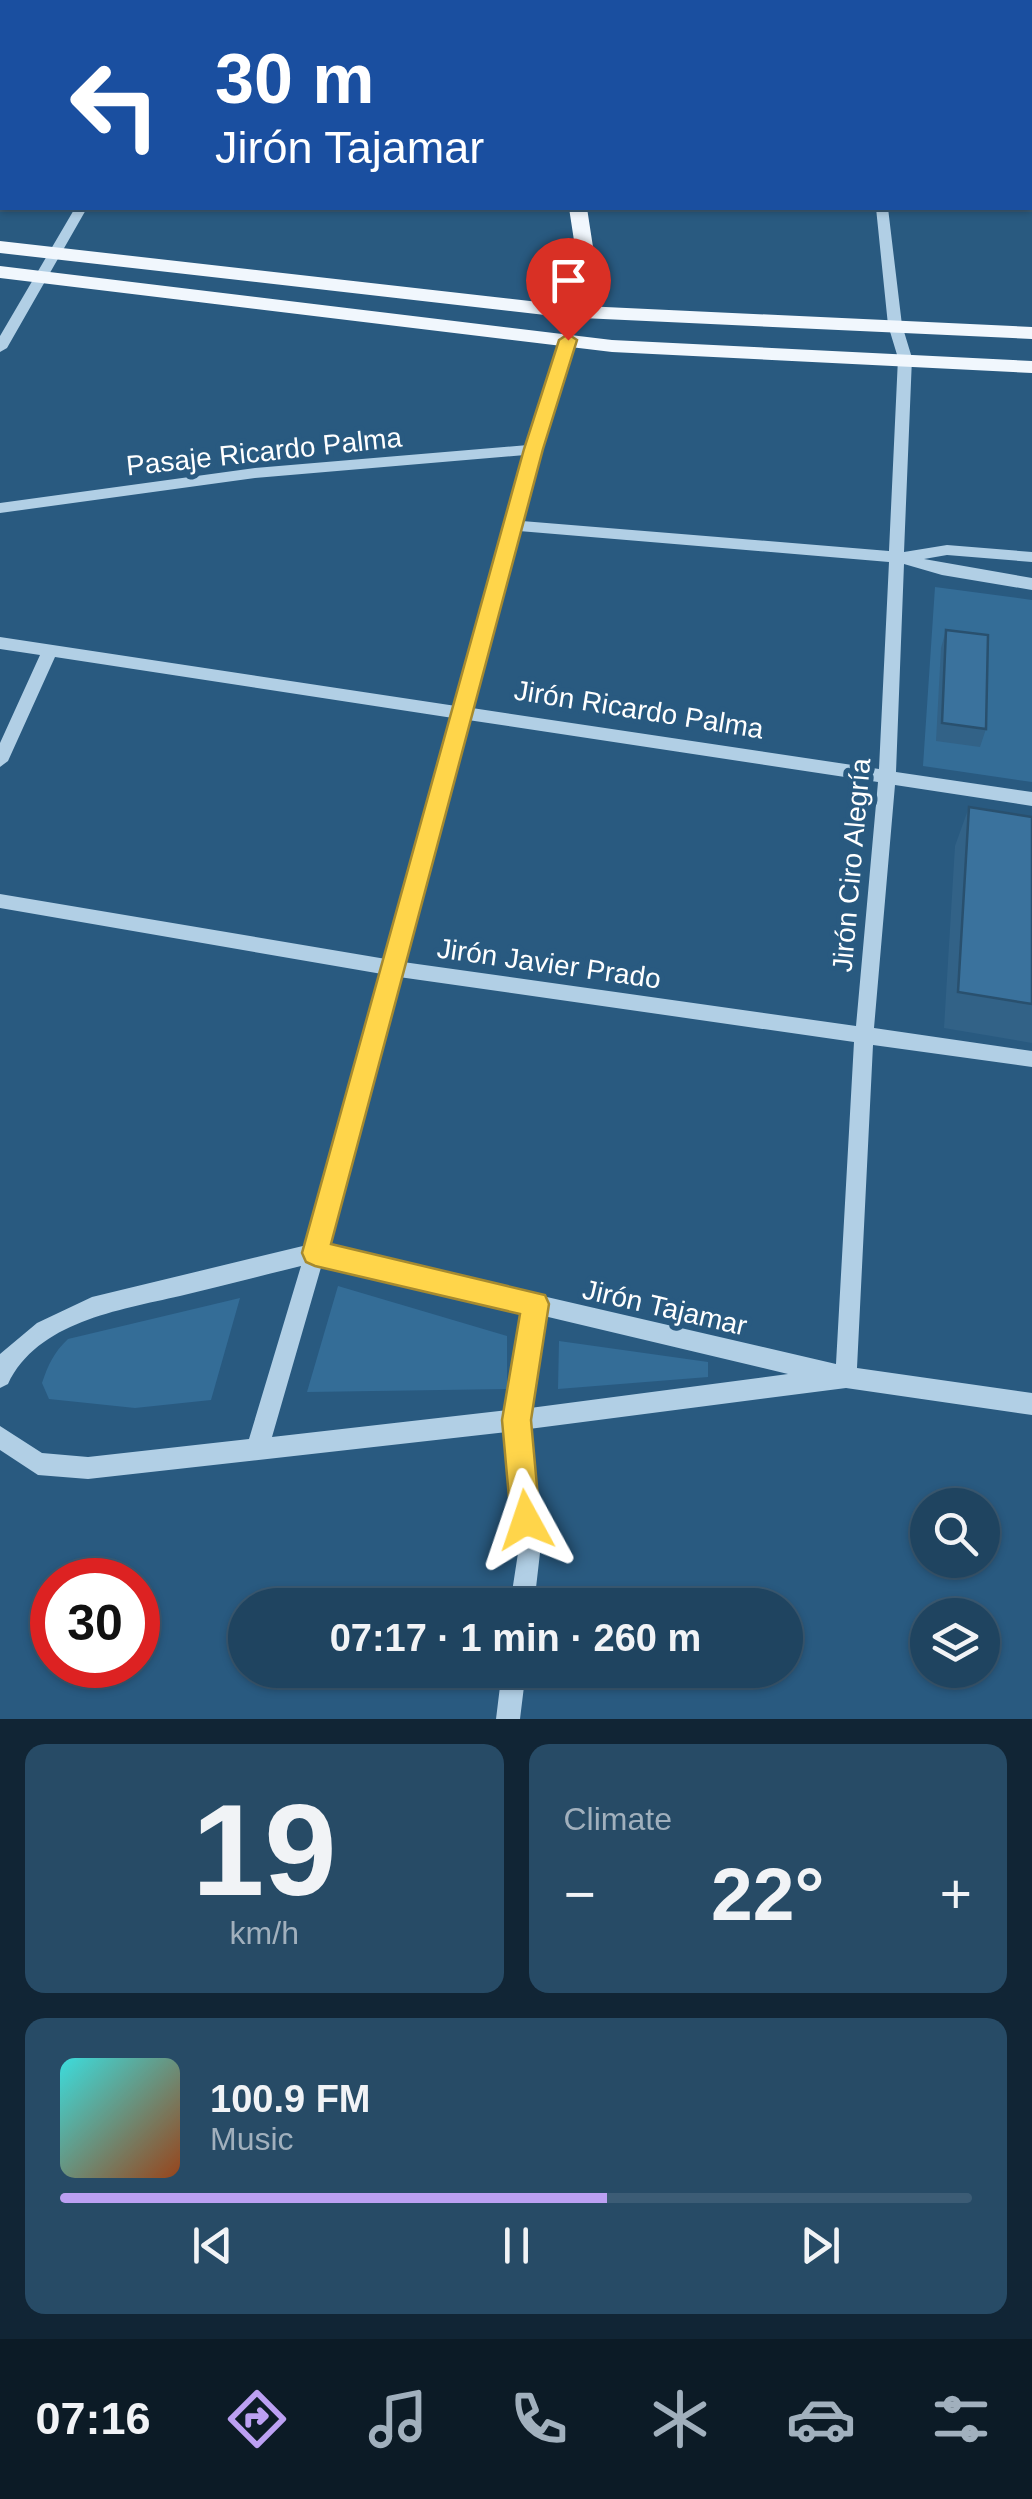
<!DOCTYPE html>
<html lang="en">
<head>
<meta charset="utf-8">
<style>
  body { margin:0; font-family:Helvetica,sans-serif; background:#274b66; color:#f1f3f6; height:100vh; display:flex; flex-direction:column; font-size:38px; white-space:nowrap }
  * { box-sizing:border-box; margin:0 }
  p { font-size:32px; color:#a1b0bd }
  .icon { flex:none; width:55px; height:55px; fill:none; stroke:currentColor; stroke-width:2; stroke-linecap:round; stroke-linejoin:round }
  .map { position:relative; height:1719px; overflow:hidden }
  .drawer { display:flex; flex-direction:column; gap:25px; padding:25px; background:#112535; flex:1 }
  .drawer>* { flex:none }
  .top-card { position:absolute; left:0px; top:0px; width:1032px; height:210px; box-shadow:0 2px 8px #0004,0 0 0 2px #3c5c75; background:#1a4fa0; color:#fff; overflow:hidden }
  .controls { position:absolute; left:910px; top:1488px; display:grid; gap:20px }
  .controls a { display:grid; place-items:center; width:90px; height:90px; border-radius:50%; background:#1f4460; box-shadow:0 2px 8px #0004,0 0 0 2px #3c5c75; font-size:50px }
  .speed { position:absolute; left:30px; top:1558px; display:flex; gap:20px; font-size:50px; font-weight:700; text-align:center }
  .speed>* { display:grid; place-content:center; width:130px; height:130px; border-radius:50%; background:#1f4460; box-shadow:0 2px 8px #0004,0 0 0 2px #3c5c75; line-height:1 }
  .speed .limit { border:15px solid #d22; background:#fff; color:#111 }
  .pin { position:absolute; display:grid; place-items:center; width:85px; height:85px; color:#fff; margin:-102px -42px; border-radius:50% 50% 50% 0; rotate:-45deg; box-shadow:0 0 10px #0007 }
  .pin .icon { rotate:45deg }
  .me { position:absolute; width:110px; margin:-55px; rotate:355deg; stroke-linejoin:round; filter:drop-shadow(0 0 8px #0008) }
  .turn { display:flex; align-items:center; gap:35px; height:210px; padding:0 50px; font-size:45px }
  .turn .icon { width:130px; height:130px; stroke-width:2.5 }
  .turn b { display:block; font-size:70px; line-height:85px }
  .big { font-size:75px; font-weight:800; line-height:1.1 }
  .drawer .card { flex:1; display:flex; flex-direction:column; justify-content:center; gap:15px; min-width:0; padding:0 35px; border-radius:20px; background:#274b66 }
  .drawer .dial { align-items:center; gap:0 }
  .dial b { font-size:130px; line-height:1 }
  .song { display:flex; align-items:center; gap:30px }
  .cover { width:120px; height:120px; border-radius:15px; background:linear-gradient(135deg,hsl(180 70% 55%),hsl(20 70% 35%)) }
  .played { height:10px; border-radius:5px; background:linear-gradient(90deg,#bca0f2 60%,#3c5c75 60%) }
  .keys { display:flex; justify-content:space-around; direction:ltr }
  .heat { display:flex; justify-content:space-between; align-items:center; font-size:55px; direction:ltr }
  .drawer .tiles { flex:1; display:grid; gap:25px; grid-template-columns:1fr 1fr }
  .card:last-child { grid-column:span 2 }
  .trip { position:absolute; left:228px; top:1588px; width:575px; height:100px; border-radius:50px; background:#1f4460; box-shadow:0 2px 8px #0004,0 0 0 2px #3c5c75; font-weight:800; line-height:100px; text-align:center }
  .tab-bar { display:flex; height:160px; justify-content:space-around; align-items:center; background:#0c1b26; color:#a1b0bd }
  .tab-bar .icon { width:70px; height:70px }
  .tab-bar .current { color:#bca0f2 }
  .tab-bar b { font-size:45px; color:#f1f3f6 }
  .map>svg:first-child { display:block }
  .green { fill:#346d97 }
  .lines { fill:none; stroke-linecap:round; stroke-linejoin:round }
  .minor { fill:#b1cfe5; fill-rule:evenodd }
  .major { fill:#f1f7fd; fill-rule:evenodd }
  .wall { fill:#326287 }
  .building { fill:#3a729d; stroke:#29506e; stroke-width:2.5 }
  .route { fill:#ffd54a; stroke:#a68a30; stroke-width:2.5 }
  .labels { text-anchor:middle; stroke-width:10; stroke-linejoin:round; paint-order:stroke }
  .street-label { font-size:28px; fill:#fff; stroke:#295a80 }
</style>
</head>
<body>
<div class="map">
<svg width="1032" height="1719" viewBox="0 0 1032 1719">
  <rect width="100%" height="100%" fill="#295a80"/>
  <path class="green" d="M935 587 1032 600V782L923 766Z
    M338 1286 507 1336V1389L307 1392Z
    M240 1298 211 1400 135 1408 49 1399 42 1383C48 1365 54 1352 68 1339Z
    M559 1341 708 1362V1377L558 1389Z"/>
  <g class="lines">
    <path class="minor" d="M267 0H310L312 2H270Z
      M832 0H844L846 2H834Z
      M1030 55H1032V61H1030Z
      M1030 178H1032V186H1030Z
      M75 208H87L7 348 0 352V336Z
      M876 208H888L902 325 912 358 904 552 947 545 1032 552V562L947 555 924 559 1032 578V590L942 575 904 564 896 772 1032 792V806L895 785 874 1028 1032 1051V1067L873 1045 857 1368 1032 1393V1415L846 1388 529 1429 540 1553 534 1605H510L518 1553 507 1432 88 1479 38 1475 0 1450V1426L42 1453 88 1457 249 1439 301 1266C261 1276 220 1286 180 1296 119 1310 37 1322 8 1384L0 1388V1354L37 1323 92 1297 307 1245 382 974 0 908V894L386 959 453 718 55 657 8 761 0 767V743L40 655 0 649V637L456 706 525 455 255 478 0 513V503L255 468 528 445 561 340 568 336 575 340 522 521 889 551 898 358 888 325ZM519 531 889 562 879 769 472 708ZM468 720 878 782 856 1026 403 962ZM399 977 854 1042 836 1364 327 1246ZM322 1264 524 1312 508 1410 272 1437ZM544 1316 788 1374 530 1408Z
      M502 1670H526L520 1719H496Z"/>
    <path class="major" d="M430 0H447L448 2H432Z
      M453 0H469L470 2H454Z
      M569 208H587L593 247 584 306 1032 327V339L582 318 578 329 571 331 561 325 563 317 0 253V241L565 305 575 247Z
      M0 266 612 340 1032 361V373L612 352 0 278Z"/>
  </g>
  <path class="wall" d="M540 0H620L622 2H542Z
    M946 630 986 729 980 747 936 741 941 648Z
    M969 807 1032 817V1043L944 1028 955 846Z"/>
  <path class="building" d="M557 0H620L622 2H559Z
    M789 0H819L820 2H790Z
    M946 630 988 635 986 729 942 723Z
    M969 807 1032 817V1004L958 992Z"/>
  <path class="route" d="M568 334 577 340 543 449 331 1244 545 1295 549 1304 531 1420 540 1520 536 1530 526 1534 515 1530 511 1520 502 1420 520 1314 315 1266 306 1262 302 1253 524 449 559 340Z"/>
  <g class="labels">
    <g class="street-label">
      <text transform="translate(264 451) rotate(-6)" y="10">Pasaje Ricardo Palma</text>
      <text transform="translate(639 709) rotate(9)" y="10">Jirón Ricardo Palma</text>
      <text transform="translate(851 865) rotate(-85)" y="10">Jirón Ciro Alegría</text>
      <text transform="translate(549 963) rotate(8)" y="10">Jirón Javier Prado</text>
      <text transform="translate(665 1307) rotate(13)" y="10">Jirón Tajamar</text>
    </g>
  </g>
</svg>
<div class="controls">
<a><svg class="icon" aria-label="search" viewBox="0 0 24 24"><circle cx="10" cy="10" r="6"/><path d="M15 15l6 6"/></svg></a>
<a><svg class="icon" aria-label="layers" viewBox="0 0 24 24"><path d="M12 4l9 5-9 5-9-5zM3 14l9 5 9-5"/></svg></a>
</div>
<div class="speed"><div class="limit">30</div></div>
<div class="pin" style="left:568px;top:340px;background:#d93025"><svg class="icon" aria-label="arrive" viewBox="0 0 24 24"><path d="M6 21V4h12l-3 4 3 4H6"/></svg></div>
<svg class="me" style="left:526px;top:1520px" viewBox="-20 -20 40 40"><path d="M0-17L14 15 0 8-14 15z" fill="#ffd54a" stroke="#fff" stroke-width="4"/></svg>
<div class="trip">07:17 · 1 min · 260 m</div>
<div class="top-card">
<div class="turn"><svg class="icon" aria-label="left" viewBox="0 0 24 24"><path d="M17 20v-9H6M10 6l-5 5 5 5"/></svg><div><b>30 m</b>Jirón Tajamar</div></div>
</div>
</div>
<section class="drawer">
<div class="tiles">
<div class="card dial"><b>19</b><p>km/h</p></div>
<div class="card"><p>Climate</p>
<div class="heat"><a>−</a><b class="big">22°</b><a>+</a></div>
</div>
<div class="card">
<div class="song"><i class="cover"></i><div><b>100.9 FM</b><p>Music</p></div></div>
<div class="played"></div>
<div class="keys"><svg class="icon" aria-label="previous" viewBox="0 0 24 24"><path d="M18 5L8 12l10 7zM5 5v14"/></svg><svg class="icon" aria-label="pause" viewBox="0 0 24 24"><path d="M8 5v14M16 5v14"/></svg><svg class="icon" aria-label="next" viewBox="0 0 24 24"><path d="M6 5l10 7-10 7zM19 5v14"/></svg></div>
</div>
</div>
</section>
<nav class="tab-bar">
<b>07:16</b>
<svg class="icon current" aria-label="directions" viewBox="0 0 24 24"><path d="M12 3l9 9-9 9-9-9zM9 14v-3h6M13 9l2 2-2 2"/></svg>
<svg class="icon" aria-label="music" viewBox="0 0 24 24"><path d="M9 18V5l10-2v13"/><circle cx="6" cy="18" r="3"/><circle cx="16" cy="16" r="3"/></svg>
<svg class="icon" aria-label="phone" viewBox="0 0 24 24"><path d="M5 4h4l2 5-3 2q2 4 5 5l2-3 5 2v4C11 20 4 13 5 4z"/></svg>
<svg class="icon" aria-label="climate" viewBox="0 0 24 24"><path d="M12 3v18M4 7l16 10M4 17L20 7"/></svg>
<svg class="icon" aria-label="car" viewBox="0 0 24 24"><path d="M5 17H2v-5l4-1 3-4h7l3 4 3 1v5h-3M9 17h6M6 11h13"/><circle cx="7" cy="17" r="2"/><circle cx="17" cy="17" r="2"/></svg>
<svg class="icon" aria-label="filters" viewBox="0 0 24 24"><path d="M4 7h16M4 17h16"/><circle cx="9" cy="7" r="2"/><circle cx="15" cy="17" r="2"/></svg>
</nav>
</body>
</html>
